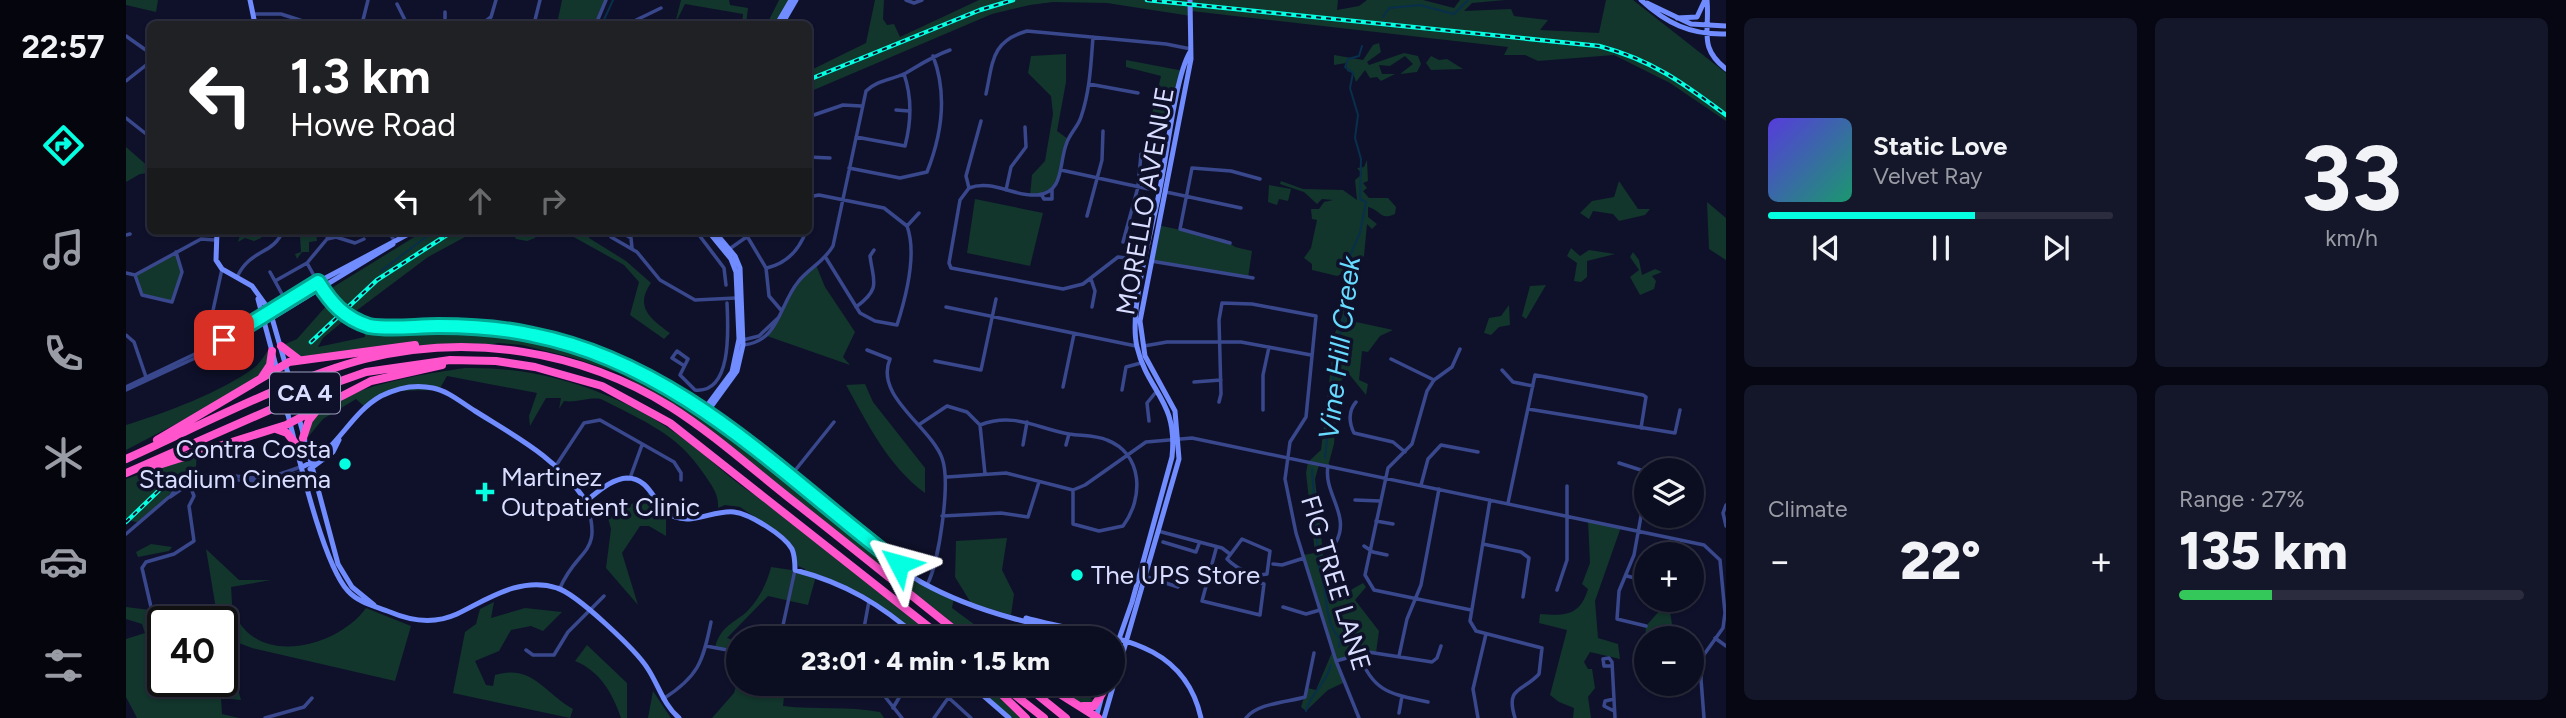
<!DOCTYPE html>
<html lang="en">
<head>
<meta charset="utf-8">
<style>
  body { margin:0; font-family:Figtree,sans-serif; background:#141629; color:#f1f3f6; height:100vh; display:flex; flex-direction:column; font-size:26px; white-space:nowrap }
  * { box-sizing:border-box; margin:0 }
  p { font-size:23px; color:#9a9ca5 }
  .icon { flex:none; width:38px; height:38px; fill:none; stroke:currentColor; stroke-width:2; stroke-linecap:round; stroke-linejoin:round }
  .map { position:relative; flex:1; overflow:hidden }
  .side { display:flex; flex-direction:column; gap:18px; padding:18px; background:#060712; width:840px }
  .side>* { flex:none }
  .banner { position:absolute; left:21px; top:21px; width:665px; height:214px; border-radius:10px; box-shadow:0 2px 5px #0004,0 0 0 2px #2b2d3e; background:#202124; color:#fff; overflow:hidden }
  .fabs { position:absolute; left:1508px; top:458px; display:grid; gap:14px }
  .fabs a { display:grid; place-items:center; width:70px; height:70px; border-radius:50%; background:#0b0d20; box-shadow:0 2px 5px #0004,0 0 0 2px #2b2d3e; font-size:35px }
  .speed { position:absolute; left:21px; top:606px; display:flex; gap:14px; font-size:35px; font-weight:700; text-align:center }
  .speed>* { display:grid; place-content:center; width:91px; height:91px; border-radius:50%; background:#0b0d20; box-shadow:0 2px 5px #0004,0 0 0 2px #2b2d3e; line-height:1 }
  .speed .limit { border:4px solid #111; border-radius:10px; background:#fff; color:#111 }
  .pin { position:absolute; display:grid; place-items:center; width:60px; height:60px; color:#fff; margin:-30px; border-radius:14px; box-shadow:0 4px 10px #0006 }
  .me { position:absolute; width:77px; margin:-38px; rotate:309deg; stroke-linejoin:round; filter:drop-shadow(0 0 5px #0008) }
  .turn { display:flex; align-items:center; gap:24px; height:147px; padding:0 28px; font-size:32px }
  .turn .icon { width:91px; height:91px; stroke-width:2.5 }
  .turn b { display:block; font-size:49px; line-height:60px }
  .lanes { display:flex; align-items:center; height:66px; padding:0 28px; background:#0003; justify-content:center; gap:35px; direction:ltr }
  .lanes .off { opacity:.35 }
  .big { font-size:52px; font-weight:800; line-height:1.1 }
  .side .card { flex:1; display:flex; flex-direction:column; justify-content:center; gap:10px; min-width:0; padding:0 24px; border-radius:10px; background:#141629 }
  .side .dial { align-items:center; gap:0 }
  .dial b { font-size:91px; line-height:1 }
  .song { display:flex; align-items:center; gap:21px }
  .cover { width:84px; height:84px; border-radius:10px; background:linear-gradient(135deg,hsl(250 70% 55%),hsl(160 70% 35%)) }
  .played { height:7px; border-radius:4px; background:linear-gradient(90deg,#05ffe1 60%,#2b2d3e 60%) }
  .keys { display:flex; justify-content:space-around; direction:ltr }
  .heat { display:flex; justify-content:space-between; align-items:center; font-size:38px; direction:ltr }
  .charge { height:10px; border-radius:5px; background:linear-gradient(90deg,#34c759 27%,#2b2d3e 0) }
  .side .tiles { flex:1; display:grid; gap:18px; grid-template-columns:repeat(2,1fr) }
  .trip { position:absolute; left:600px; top:626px; width:399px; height:70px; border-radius:35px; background:#0b0d20; box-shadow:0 2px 5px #0004,0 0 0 2px #2b2d3e; font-weight:800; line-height:70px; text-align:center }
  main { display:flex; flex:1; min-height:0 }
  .tab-bar { display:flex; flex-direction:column; width:126px; justify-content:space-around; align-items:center; background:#04050d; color:#9a9ca5 }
  .tab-bar .icon { width:49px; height:49px }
  .tab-bar .selected { color:#05ffe1 }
  .tab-bar b { font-size:32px; color:#f1f3f6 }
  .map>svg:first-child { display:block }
  .green { fill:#12352c }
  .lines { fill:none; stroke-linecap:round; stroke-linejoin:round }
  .stream { stroke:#082f4b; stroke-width:2 }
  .street { stroke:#39488c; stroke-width:3.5 }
  .secondary { stroke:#708cff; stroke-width:5 }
  .highway { stroke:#ff54cc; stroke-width:8 }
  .rail-casing { stroke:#05ffe1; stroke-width:4.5 }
  .rail { stroke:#0f112b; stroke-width:2; stroke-dasharray:5; stroke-linecap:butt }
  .secondary-bridge { stroke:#708cff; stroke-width:5 }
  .route-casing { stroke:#03a692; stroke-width:18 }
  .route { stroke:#05ffe1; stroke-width:12 }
  .poi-dot { fill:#05ffe1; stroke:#0f112b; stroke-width:2.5 }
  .labels { text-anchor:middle; stroke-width:7; stroke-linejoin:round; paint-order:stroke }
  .shield { fill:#0f112b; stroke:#9ca0bf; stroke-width:2 }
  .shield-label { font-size:24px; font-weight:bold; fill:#d9ddff }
  .street-label { font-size:26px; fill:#d9ddff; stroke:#0f112b }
  .poi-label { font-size:26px; fill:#d9ddff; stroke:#0f112b; text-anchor:start }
  .water-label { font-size:28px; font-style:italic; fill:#67daff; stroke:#0f112b }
</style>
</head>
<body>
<main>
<nav class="tab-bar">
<b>22:57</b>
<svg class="icon selected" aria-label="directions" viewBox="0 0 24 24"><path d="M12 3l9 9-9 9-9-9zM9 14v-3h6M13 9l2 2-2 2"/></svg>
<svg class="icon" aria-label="music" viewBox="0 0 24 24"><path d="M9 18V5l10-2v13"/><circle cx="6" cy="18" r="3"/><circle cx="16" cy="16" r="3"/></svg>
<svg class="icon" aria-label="phone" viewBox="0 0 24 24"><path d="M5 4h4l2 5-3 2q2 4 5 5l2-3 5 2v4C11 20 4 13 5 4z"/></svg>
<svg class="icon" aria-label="climate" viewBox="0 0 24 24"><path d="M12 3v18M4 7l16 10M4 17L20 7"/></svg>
<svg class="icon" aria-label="car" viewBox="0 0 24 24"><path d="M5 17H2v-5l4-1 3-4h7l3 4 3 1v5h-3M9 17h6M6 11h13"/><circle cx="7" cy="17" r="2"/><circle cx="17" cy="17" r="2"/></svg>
<svg class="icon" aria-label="filters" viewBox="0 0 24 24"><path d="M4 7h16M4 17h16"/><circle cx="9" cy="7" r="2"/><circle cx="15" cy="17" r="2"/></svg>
</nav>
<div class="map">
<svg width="1600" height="718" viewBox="0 0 1600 718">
  <rect width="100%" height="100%" fill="#0f112b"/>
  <path class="green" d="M0 0H32L30 12 0 5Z
    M436 0H480L470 24H431Z
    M555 0H603L604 5 622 8 620 24H616L617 14 559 4 549 24Z
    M653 0H665L651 24H641Z
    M749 0H758L757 19 761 25 768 24 774 37 853 0H1212L1211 10 1233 6 1241 0H1297L1328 8 1334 0H1379L1346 3 1338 11 1385 9 1388 16 1422 20 1414 30 1473 33 1480 0H1507L1600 73V121L1544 83 1488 55 1412 61 1399 55H1378L1382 47 1065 11V16L981 3 927 2 904 5 866 14 683 92V71L740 43Z
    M1253 43 1255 52 1241 62 1243 65 1278 53 1292 56 1295 64 1291 72 1274 74 1287 64 1279 56 1264 66 1253 65 1256 74H1269L1255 81 1251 77 1244 78 1239 70 1230 82 1227 73 1221 71 1220 63 1208 65V55L1237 60 1247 45Z
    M940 54V82L931 131 942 139C934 170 940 190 904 195L906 175 919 161 927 114 925 96 902 73 905 56Z
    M1305 56 1313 60 1321 59 1337 69 1305 70 1300 63Z
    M1000 60 1058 71 1047 122 1025 118 1035 76 1000 67Z
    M0 147 24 168V173L14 174 0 182Z
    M1241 160 1242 181 1237 183 1241 188 1237 191 1243 198H1262L1270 207 1269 214C1254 221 1255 210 1242 207V217L1251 224 1246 229 1241 224 1238 256 1232 261 1221 320 1267 330 1254 336 1242 352 1236 351 1233 380 1242 384 1240 395 1223 374 1212 383 1208 444 1202 466 1193 465 1189 479 1198 563H1212L1223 591 1237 583 1240 587 1229 600 1253 631 1250 653 1211 661 1219 682 1202 690 1180 711 1175 707 1181 688 1190 690 1207 650 1177 555 1189 553 1180 473 1182 462 1195 450 1209 333 1216 317 1224 275 1220 272 1211 276 1186 270V264L1178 258 1185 248 1191 220 1186 219 1185 209H1193L1198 202 1207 200 1196 199 1191 204 1178 192 1154 184 1155 181 1177 189 1217 190 1231 200 1229 180 1236 174 1231 168 1238 167Z
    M1493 181 1512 209H1524L1519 215 1493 221 1487 214 1467 211 1463 219 1454 213 1466 201 1488 197Z
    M1143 185 1165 189 1162 201 1153 199 1151 205 1142 202Z
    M849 199 917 213 904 266 841 253Z
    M1581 202 1600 218V260L1583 249Z
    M1031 225 1098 239 1109 247 1126 251 1122 278 1024 261Z
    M115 231H140L135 238 128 241 119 238 112 242Z
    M182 231H190L191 241 183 242V252H176L171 259 169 254 175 252 174 237 182 235Z
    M298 231H350L302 257 226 314 211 302 204 289Z
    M385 231H411L409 238 401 241 390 239Z
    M437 231H462L463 238 500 261 525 283C508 307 525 319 544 333L538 339 504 315 513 282 498 265Z
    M1445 248 1454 256 1463 250 1489 254 1461 261V277L1455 282 1448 281 1451 263 1441 256Z
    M50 252 56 272 46 302 16 295 9 275Z
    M1507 252 1513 260 1516 275 1529 269 1536 272 1526 276 1530 281 1528 289 1514 295 1504 277 1513 270 1504 257Z
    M690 265 699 287 729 332 717 357 724 365 641 336 672 281Z
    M1420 285 1400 319 1396 316 1404 286Z
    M202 304 220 319 197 338 192 347 239 337 238 328 258 332 336 330 382 334 448 350 505 372 578 417 773 567 828 598 826 608 868 639H847L809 614 565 421 553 407 492 373 448 358 396 345 372 343 356 347 292 345 172 359 155 346 171 339Z
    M1383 305 1384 325 1373 327 1365 335 1358 333 1363 318 1375 316Z
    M145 346 146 351 134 380 0 450V425C39 413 96 392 129 367 135 362 140 353 145 346Z
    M339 368C421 366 500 395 565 444 592 465 619 495 652 506L818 639H794L758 609 690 576 682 605 642 596 601 638 612 642V652L589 648C593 630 603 625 617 615 631 603 641 584 645 567L679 572V569L672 566 669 552 659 538 614 507 599 505 592 508C593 494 586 486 578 474 551 433 517 421 475 399 461 397 451 403 438 401L433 409 435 398H420L404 426 403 416 411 393 321 376 313 390 268 391 239 407 230 399 197 419 182 437C179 390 305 373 339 368Z
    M739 384 747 402 799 468V493C762 466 742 424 720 385Z
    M71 454 69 478 49 489 13 523 3 520 0 522V479Z
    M526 492 540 512V536L523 526H514L496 553 512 605 480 568 485 529 482 518Z
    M1462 520 1495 527 1469 601 1472 638 1492 644 1494 659 1464 652 1458 662 1462 669H1466L1469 688 1462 697 1465 718H1447L1448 708 1433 702 1424 695 1441 630 1413 623 1414 614C1439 616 1454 616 1462 589L1456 584 1464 563Z
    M881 538 876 570 888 594 885 615 845 603 829 577 830 541Z
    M25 544 46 547 43 551 12 557 10 552Z
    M80 549 113 580H145L105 587C106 595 105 607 109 615 134 668 213 646 240 608L285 626 269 681 126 648 97 637 115 700 95 698 96 714 113 718H11L0 697V639L19 633 16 624 0 619V607L24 610 51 621H37V681H96V621H92Z
    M368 602 365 618 399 608 436 612 417 631 405 626 385 630 373 651 349 661 360 685 367 686 369 675C407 664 418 693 447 709L444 718 327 693 339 632 350 624 354 609Z
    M1535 609 1544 612 1547 630 1542 639H1521L1519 648 1520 626Z
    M461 645 501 683V718H495C487 694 474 671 449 661Z
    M611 683 632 689 634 684 659 688 657 706C690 710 722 706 754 712L758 718H586L608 693Z
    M844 684H865L900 718H883Z
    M918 684H945L971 703 963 707Z
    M527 691 545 718H522Z"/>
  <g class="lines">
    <path class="stream" d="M1257 17 1263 8 1294 5 1328 14 1342 0
      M476 24 487 0
      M255 271 308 231
      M1199 458 1210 350 1222 303 1220 265 1234 233 1240 202 1234 199 1235 159 1229 138 1232 115 1224 88 1227 73 1219 67 1222 59 1233 56 1236 46
      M1186 469 1193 568C1203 590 1196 620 1214 639L1213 647
      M1180 711C1183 695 1199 686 1205 665"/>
    <path class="street" d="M780 0 788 3 796 0
      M271 4 281 24
      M319 12V24
      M128 14H155L186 24
      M236 24 242 0
      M356 24 365 17 370 0
      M408 24 414 0
      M470 24 480 0
      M502 24 535 8
      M0 36 24 53
      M0 81 24 62
      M963 84 1012 93
      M860 94C867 62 865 41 901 31L1040 44 1065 49
      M770 110 783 111
      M682 117 717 105 735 106
      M0 118 24 137
      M730 137 779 146C785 123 786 97 778 74
      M682 157 704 158
      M723 168 774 178 801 172C816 134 822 95 807 56
      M935 170 1032 191
      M843 188 834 200 823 263 825 268 937 289 957 284 992 257 1018 260
      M843 188C866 179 888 197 911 195 938 193 933 164 940 145 943 134 952 127 955 117 964 91 965 63 967 37
      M843 188 840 176 855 121
      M880 190 885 167 900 147 899 127
      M1040 192 1115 208
      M915 194 918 199H926V189
      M682 197 693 195 758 208 781 226C791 253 780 297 771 325L749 321 734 313 700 258
      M961 216 976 160 977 131
      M682 224 683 197
      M781 226 793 213
      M262 231 268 240
      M487 231 485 237 511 252 534 280 569 300 610 298
      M493 231 505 238 506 248
      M570 231 598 268 600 285
      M618 231 640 268 643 296 655 310
      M0 235 4 234
      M201 239 210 237 229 243 238 239
      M997 242 1012 187 1015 154
      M1104 243 1054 229 1066 168 1105 171 1134 179
      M602 250 629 231
      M1025 261 1127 278
      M641 268C661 263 673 251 680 231
      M96 269 86 315 114 322 118 328
      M144 272 156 294
      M0 273 9 275 75 239 89 240
      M9 275 16 295 46 302 56 272 50 252
      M111 277C125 248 146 256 157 231
      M965 279 969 291 966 307
      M149 281 181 263
      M191 281 181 263 201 239 203 231
      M730 307C756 288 747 281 744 256L748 250
      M820 307 1010 346
      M0 335 8 342 20 377
      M617 340 633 336 652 318
      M617 345C653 342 653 305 672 282 683 268 698 262 707 246L740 91C751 80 766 80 780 73 795 64 807 56 824 50
      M1018 346 1041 342H1115L1185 355
      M1334 349 1326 367 1308 380 1301 391 1286 444 1262 468 1239 575 1248 590 1345 610
      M741 350 764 359C748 396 804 426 816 458 825 482 813 563 801 585
      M1265 359 1308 380
      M809 361 855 370 870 299
      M557 365 546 358 551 351 562 359 554 375 569 390C607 394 602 326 601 303
      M1376 370 1387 382 1407 386
      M1068 382 1095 380
      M0 387 98 340 137 316
      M937 387 948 334
      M0 390 106 341 139 322
      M996 390 1000 367 1015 363
      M1093 402 1095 394 1093 320 1096 303 1126 304 1190 316 1180 417 1164 442 1159 479 1170 533 1210 661 1233 718
      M1230 402C1222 411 1223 423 1228 433L1267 442 1279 452
      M1402 409 1549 433 1554 410
      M1137 410V375L1143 347
      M1023 421 1021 403 1030 392
      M794 424 821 406 841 412 854 425 859 474
      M854 425C888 412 910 428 943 434 956 436 969 435 981 440 1017 454 1018 498 997 526L973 531 947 524V490
      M897 445 901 422
      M940 445 943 434
      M1493 463 1521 472
      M431 464 458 423 474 420 548 462 555 473V480
      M1202 466C1197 493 1225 515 1210 542
      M174 467C161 472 145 478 131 478 100 476 65 466 44 497L60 486 84 478 141 482 176 472
      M821 477 880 473 947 490 959 485 1020 442 1066 438 1578 545 1594 560 1599 613 1597 628 1577 656 1575 679 1578 718
      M504 478 516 445
      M663 478 708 422
      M1295 485 1302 459 1315 445 1352 452
      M1229 500 1254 501
      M1364 500 1344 621 1350 631 1416 648 1413 674C1397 692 1379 686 1389 718
      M1382 503 1409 375 1517 395 1520 397 1515 428
      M1600 505 1597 513 1600 526
      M816 516 875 513 902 517 913 482
      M1250 521 1267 524
      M1032 531 1096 548 1104 554
      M0 534 43 497
      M1116 539 1144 551 1141 574C1127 577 1111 569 1101 559Z
      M1037 542 1070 552 1073 544
      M1357 544 1395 552 1403 558 1397 597
      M1238 546 1247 552 1261 555
      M1553 555 1554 540
      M1147 564 1156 565 1178 558
      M1084 568 1138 584 1134 615 1076 601 1090 549
      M1018 576 1052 587 1060 575
      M1501 576 1521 581
      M434 588C452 546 478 556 460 501
      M1431 590 1441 560V486
      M1157 607 1180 614 1194 610
      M56 621 25 607 16 568 20 562 48 554 68 541 63 506 68 496 63 483
      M738 625 756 639
      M1520 626 1491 619 1493 591 1508 555 1521 483
      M1589 638 1600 646
      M654 639 669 570
      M736 639 743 601
      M580 646 612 652
      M400 650 407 655H428L442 632 478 596
      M1233 654C1247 693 1266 694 1302 702
      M1273 656 1281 619 1295 585 1313 489
      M1210 661 1242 652 1306 662 1311 658 1315 646
      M1485 666H1478L1477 659 1483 658 1486 662 1489 718
      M1566 679H1575
      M683 685 717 684
      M756 693 776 718
      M823 698 845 718
      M537 699C572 677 577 662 585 622
      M1488 699 1479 701 1478 706 1488 711
      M767 708 781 684
      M1273 713 1276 696
      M139 718 178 707 186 698
      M808 718 832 684
      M1120 718C1131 703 1163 702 1179 697L1188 653
      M1352 718 1347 689 1360 634"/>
    <path class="secondary" d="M124 0 129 24
      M1515 0C1540 23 1564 35 1600 34
      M1581 0C1584 32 1572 47 1600 69
      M1521 3 1565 24 1600 26
      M1551 18 1571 17 1579 0
      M651 24 665 0
      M656 24 670 0
      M91 231 90 260 96 269 126 286 144 311 163 377
      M194 287 209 307
      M132 299 154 381
      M137 316 192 282 288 231
      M222 317C259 339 311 324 352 327 402 331 451 343 496 363 584 403 661 483 739 541 757 555 775 570 795 582 852 614 918 627 982 639
      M139 322 267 244
      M577 411 746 542
      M577 411 606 372 613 339 610 272 605 259 582 231
      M162 415C172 454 197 564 222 591 233 603 249 606 264 612 285 621 309 624 331 614 362 599 395 576 431 588 451 594 511 651 522 669 533 686 537 704 553 718
      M579 415 611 371 617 345 614 268 609 256 588 231
      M173 418 212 564 226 587 248 605
      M176 467C211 452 223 414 255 396 271 388 289 384 307 388 322 391 336 403 349 411 392 438 431 458 460 501 472 492 485 479 501 478 527 478 528 510 549 517 568 524 588 510 608 512 624 514 658 535 666 549 669 556 669 563 669 570 719 583 756 605 794 639
      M184 469 207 452 213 440
      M900 618C967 638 1056 631 1075 718
      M987 656 1006 602 1046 457C1052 400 1022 393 1011 347 1002 308 1027 229 1034 188 1041 156 1049 77 1064 52
      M844 684 883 718
      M970 718 979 684
      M978 718 1053 459 1049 411 1019 356 1014 321 1065 59 1064 0"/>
    <path class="highway" d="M155 346 172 359
      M136 377 144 365 146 351
      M150 429 161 433 169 443
      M177 438 183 420 191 410
      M31 440 163 362 289 345
      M0 459C74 426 162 379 239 359 343 333 454 350 545 407 586 433 624 467 662 497 722 544 781 592 840 639
      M20 469 160 425 245 381 316 365
      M0 473 189 390 240 372 324 360 370 361 409 367 476 386 544 423 818 639
      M865 684 900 718
      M875 684 918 718
      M898 684 940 718
      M918 684 972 718
      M957 706H968L977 692"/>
    <g class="rail-casing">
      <path id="rail" d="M1021 0 1473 46C1526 60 1557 83 1600 115
        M682 80 854 10 887 0
        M185 342 251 280 327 231
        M0 522 48 476"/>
    </g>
    <use href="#rail" class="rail"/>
    <path class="secondary-bridge" d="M209 307 222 317
      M163 377 171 411
      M154 381 162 415"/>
  </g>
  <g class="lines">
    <g class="route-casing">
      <path id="route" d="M98 340 192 282C205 303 218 318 243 326 265 330 289 326 312 326 344 326 376 328 407 335 554 364 658 477 773 564"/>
    </g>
    <use href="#route" class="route"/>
  </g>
  <g class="poi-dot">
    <circle cx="219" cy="464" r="7"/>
    <path d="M355.5 481.5h7v7h7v7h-7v7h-7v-7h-7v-7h7z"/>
    <circle cx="951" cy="575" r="7"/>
  </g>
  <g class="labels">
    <rect class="shield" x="144" y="372.5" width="70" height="41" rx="5"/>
    <g class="shield-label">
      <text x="179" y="401">CA 4</text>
    </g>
    <g class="street-label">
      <text transform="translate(1019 201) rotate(-80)" y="9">MORELLO AVENUE</text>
      <text transform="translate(1210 583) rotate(73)" y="9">FIG TREE LANE</text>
    </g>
    <g class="poi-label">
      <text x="205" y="458" text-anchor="end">Contra Costa<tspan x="205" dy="30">Stadium Cinema</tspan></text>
      <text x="375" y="486">Martinez<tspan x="375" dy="30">Outpatient Clinic</tspan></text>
      <text x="965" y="584">The UPS Store</text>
    </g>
    <g class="water-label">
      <text transform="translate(1213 348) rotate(-83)" y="10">Vine Hill Creek</text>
    </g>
  </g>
</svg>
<div class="fabs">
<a><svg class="icon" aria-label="layers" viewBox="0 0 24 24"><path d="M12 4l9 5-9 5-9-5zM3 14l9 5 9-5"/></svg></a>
<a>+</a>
<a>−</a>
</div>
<div class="speed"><div class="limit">40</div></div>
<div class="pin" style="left:98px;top:340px;background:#d93025"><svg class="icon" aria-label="arrive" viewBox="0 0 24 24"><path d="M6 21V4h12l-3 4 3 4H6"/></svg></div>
<svg class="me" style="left:773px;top:564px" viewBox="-20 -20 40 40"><path d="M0-17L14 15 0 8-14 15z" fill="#05ffe1" stroke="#fff" stroke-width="4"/></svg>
<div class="trip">23:01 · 4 min · 1.5 km</div>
<div class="banner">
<div class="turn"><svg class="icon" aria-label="left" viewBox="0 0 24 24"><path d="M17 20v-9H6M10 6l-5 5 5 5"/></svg><div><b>1.3 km</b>Howe Road</div></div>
<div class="lanes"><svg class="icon" aria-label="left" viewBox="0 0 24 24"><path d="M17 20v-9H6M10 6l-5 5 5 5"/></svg><svg class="icon off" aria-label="ahead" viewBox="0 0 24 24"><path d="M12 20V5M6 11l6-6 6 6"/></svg><svg class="icon off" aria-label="right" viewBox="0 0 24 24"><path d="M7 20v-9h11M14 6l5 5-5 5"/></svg></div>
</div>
</div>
<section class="side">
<div class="tiles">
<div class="card">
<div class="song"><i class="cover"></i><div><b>Static Love</b><p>Velvet Ray</p></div></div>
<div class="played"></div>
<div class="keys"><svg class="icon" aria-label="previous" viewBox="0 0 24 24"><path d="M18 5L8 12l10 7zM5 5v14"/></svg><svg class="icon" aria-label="pause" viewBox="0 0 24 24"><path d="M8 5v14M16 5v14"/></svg><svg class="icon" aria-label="next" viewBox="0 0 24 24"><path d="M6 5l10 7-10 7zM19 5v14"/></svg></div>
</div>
<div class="card dial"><b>33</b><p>km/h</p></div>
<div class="card"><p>Climate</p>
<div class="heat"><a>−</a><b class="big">22°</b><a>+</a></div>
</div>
<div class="card"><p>Range · 27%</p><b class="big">135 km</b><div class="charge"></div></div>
</div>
</section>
</main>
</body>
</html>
